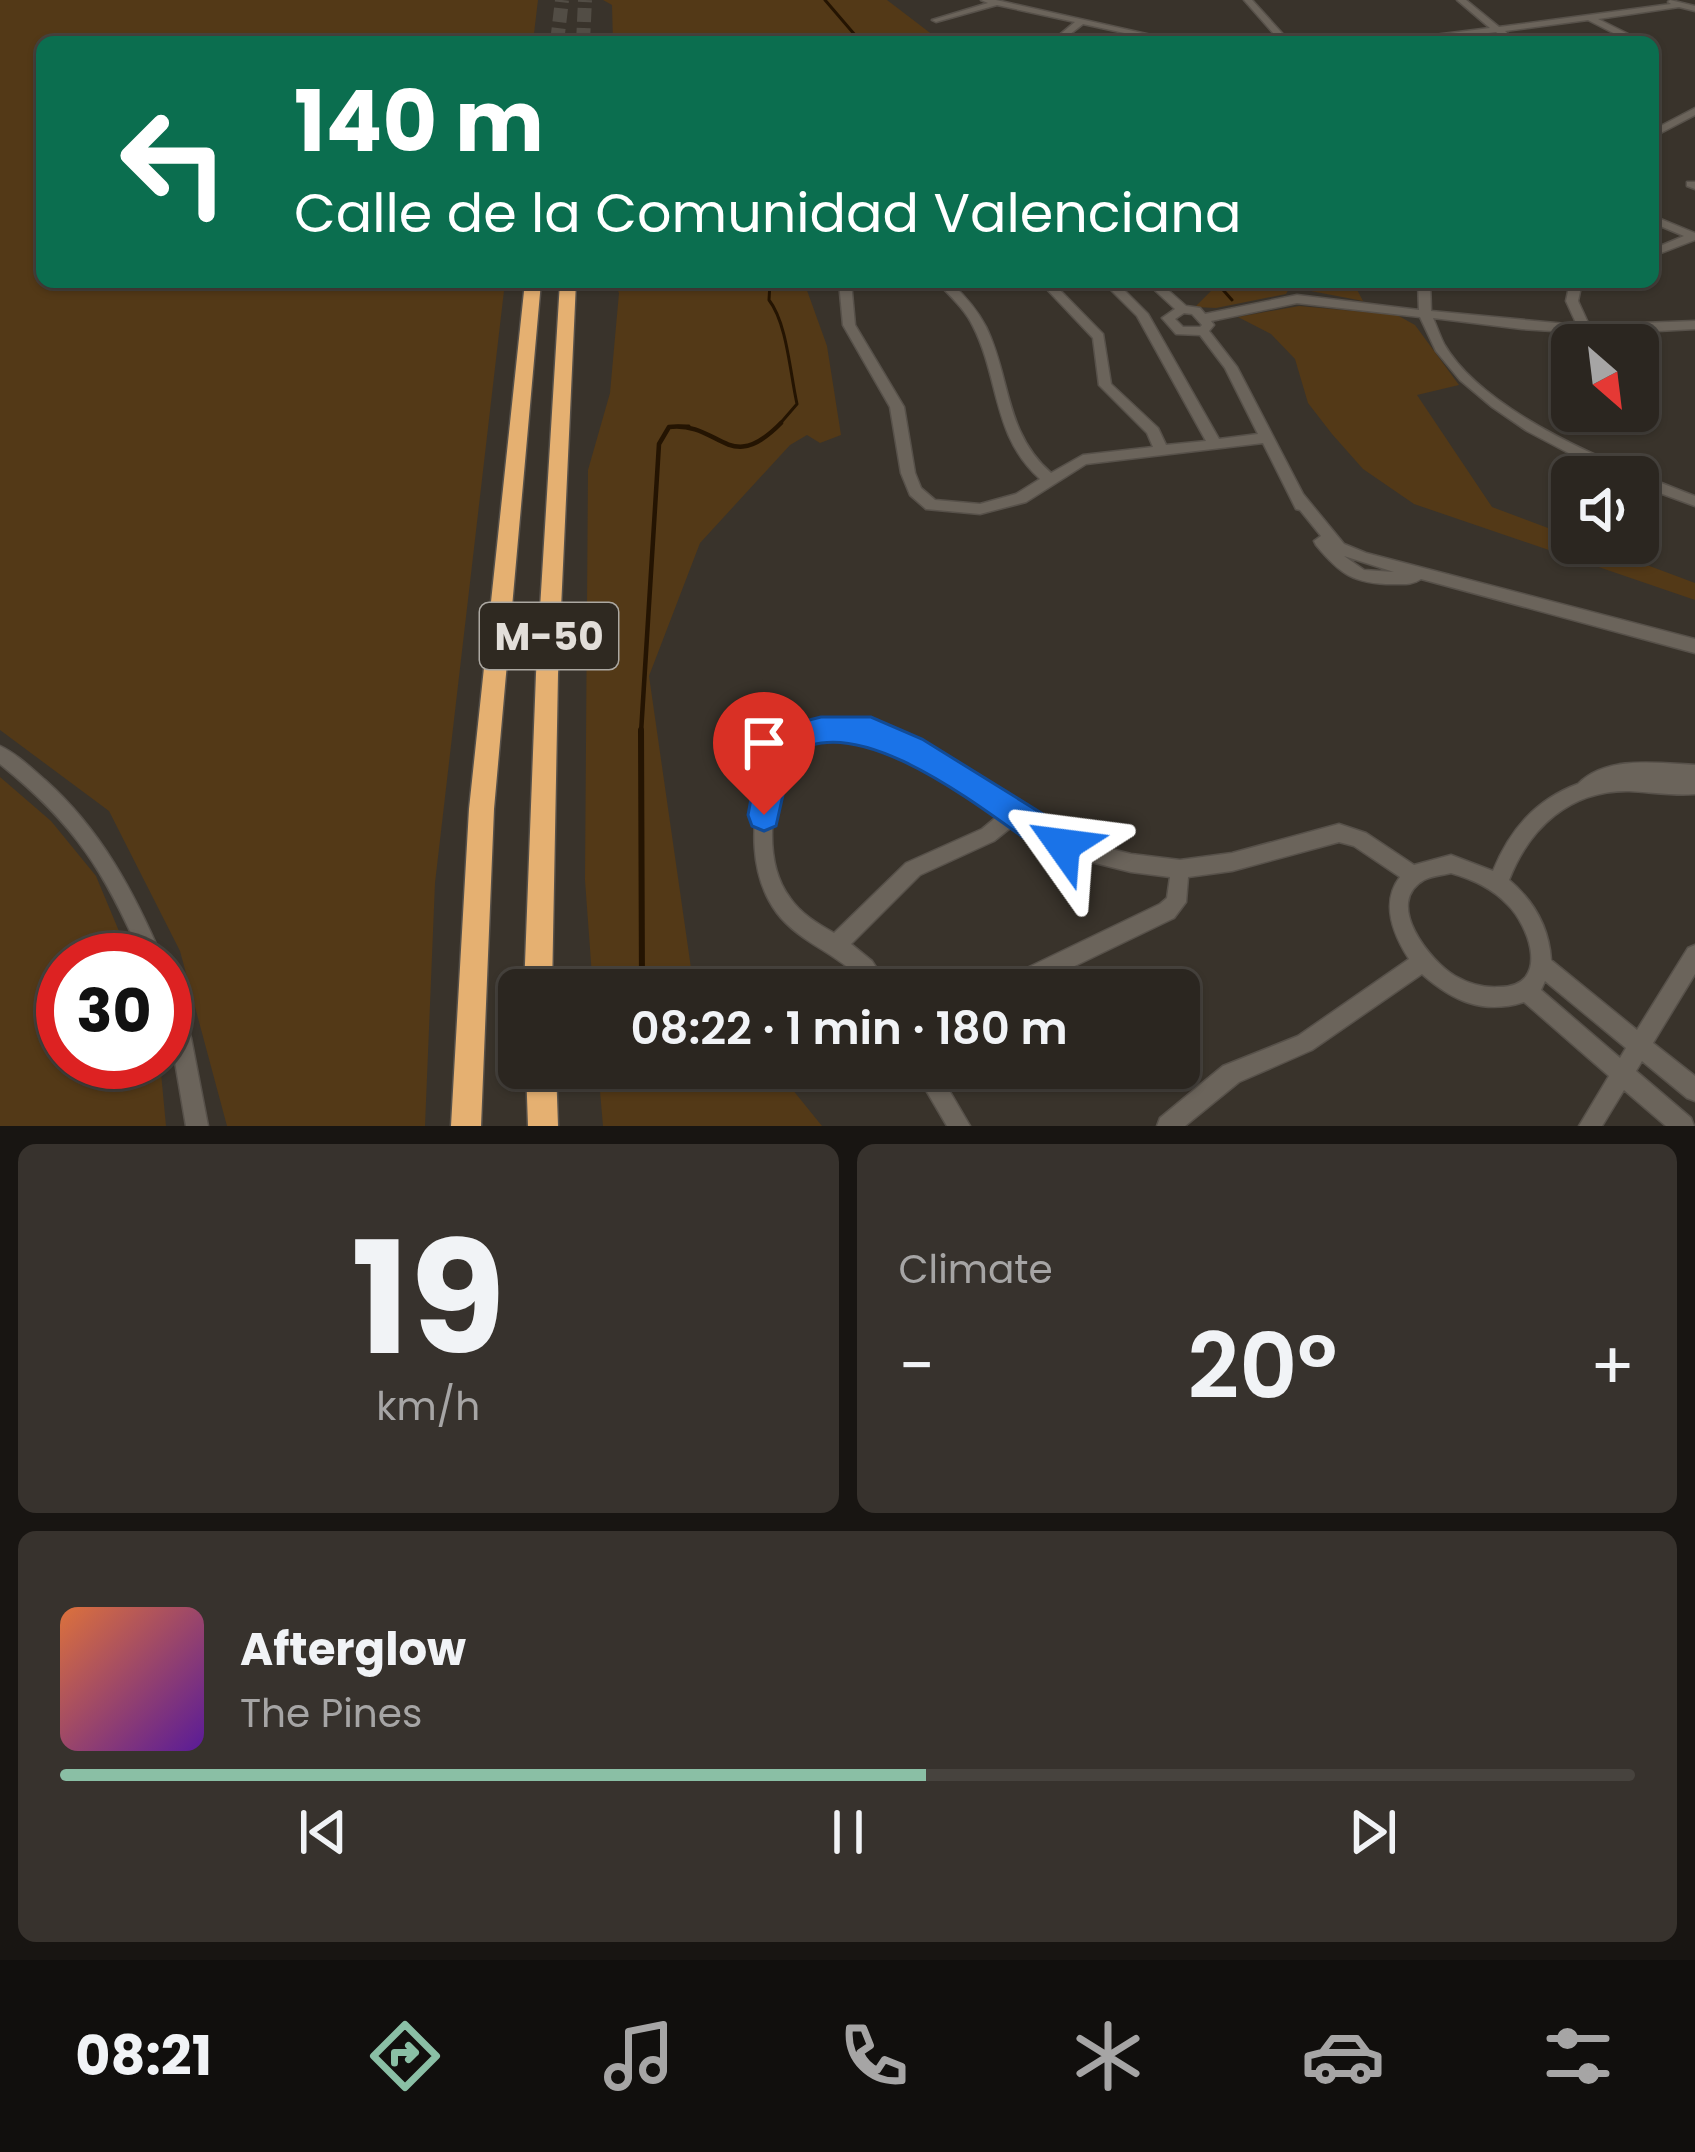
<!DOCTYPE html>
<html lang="en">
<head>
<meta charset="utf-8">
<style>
  body { margin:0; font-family:Poppins,sans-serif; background:#37322d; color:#f1f3f6; height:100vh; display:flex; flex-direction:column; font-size:45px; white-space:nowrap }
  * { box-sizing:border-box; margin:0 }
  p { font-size:39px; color:#a6a5a5 }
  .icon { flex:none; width:66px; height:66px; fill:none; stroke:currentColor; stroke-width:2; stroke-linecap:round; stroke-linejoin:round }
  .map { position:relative; height:1126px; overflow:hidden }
  .details { display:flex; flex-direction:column; gap:18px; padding:18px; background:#181512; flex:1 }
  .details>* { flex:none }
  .top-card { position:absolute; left:36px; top:36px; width:1623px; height:252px; border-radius:18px; box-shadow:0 3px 9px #0004,0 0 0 3px #47433e; background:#0b6e4f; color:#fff; overflow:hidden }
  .needle { width:78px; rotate:152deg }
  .buttons { position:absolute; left:1551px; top:324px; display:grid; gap:24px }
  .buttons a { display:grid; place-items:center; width:108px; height:108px; border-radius:18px; background:#2b2620; box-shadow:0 3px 9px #0004,0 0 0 3px #47433e; font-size:60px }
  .speed { position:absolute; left:36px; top:933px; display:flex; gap:24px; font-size:60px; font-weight:700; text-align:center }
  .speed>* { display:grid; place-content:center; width:156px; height:156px; border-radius:50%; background:#2b2620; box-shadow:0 3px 9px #0004,0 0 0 3px #47433e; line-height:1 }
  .speed .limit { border:18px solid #d22; background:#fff; color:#111 }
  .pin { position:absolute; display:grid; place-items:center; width:102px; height:102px; color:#fff; margin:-123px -51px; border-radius:50% 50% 50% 0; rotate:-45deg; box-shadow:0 0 12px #0007 }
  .pin .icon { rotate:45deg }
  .me { position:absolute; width:132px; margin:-66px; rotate:301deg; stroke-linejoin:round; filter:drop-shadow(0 0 9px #0008) }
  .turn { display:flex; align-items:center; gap:42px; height:252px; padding:0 60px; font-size:54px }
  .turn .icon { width:156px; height:156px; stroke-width:2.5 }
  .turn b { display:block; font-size:84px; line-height:102px }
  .big { font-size:90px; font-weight:600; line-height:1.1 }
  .details .tile { flex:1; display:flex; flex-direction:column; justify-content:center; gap:18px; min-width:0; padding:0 42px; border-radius:18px; background:#37322d }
  .details .dial { align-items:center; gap:0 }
  .dial b { font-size:156px; line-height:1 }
  .song { display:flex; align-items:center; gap:36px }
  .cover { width:144px; height:144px; border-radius:18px; background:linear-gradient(135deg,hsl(20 70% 55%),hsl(270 70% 35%)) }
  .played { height:12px; border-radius:6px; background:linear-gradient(90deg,#8abfa5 55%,#47433e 55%) }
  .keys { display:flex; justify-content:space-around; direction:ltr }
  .heat { display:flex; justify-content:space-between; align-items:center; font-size:66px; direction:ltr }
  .details .tiles { flex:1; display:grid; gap:18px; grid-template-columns:1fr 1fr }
  .tile:last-child { grid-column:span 2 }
  .trip { position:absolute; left:498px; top:969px; width:702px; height:120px; border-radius:18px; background:#2b2620; box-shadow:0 3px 9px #0004,0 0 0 3px #47433e; font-weight:600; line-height:120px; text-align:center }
  .tabs { display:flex; height:192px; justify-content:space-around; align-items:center; background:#110f0d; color:#a6a5a5 }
  .tabs .icon { width:84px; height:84px }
  .tabs .on { color:#8abfa5 }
  .tabs b { font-size:54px; color:#f1f3f6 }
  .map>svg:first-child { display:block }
  .green { fill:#533917 }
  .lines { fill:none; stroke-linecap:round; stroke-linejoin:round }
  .stream-far2 { stroke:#241402; stroke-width:3 }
  .stream-far1 { stroke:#241402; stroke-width:4.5 }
  .stream { stroke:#241402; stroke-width:6 }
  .highway-tunnel { stroke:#524d45; stroke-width:14; stroke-dasharray:14 6; stroke-linecap:butt }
  .minor-casing { stroke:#57514a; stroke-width:3 }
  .highway-casing { stroke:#57514a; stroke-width:3 }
  .minor { fill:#6b645b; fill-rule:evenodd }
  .highway { fill:#e5b071; fill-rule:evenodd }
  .route { fill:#1a73e8; stroke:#114b97; stroke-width:3 }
  .labels { text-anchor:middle; stroke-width:12; stroke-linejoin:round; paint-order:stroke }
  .shield { fill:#2f2921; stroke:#aca8a2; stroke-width:3 }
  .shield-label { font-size:39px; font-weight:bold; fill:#e2ded9 }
</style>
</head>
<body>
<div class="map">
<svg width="1695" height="1126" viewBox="0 0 1695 1126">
  <rect width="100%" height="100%" fill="#39332b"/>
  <path class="green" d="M0 0H538L533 42H42V282H505L435 883 425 1126H227L180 951 109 811 0 730Z
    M603 0H887L942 42H613L612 5Z
    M614 282H804L827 346 841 435 820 443 807 435 790 445 700 543 649 676 691 968 710 990H593L585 880 588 470 610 393 619 293Z
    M1206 282H1353L1363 301 1290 287 1286 294 1216 308 1195 307 1213 289Z
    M1299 306 1397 315 1415 325 1459 385 1417 395 1492 507 1572 537V543H1588L1695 583V600L1414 504 1363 469 1332 434 1308 403 1295 359 1271 334 1238 317Z
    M0 777 51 821 96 876 131 960H63V1062H160L166 1126H0Z
    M598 1068H775L822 1126H603Z"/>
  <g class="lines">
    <path class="stream-far2" d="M825 0 861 42
      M770 282 769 300C787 323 790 373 797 404L778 426
      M1216 282 1232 300
      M678 426H689"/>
    <path class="stream-far1" d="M641 733 659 444 669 427C721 421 728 477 781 423"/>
    <path class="stream" d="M641 730 642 990"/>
    <path class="highway-tunnel" d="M557 42 562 0
      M583 42 585 0"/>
    <g class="minor-casing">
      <path id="minor" d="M981 0H996L1182 42H1166L1083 24 1060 42H1051L1075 22 997 5 936 22 932 20 988 3Z
        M1244 0H1252L1290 42H1281Z
        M1457 0H1466L1499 27 1671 4 1668 2 1670 0 1695 6V11L1679 7 1598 19 1632 36V40L1629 41 1588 20 1505 31 1517 42H1508L1496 32 1422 42H1399L1403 39 1490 28Z
        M1695 108V115L1653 137V130Z
        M1687 182H1695V189L1687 186Z
        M1653 216 1695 233V240L1653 256V249L1684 236 1653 223Z
        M839 282H851L855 325 904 407 915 473 921 488 935 500 980 504 1016 494 1040 479C992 436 1000 379 973 326 965 309 950 296 937 282H950C964 295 977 309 986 327 1011 378 1004 432 1051 473L1083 455 1153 447 1147 433 1099 385 1093 338 1040 282H1052L1103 334 1111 384 1158 428 1166 445 1206 441 1137 316 1103 282H1116L1148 314 1219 439 1258 434 1225 368 1200 335 1176 334 1162 318 1175 309 1146 282H1159L1186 306 1200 308 1205 314 1297 295 1419 310 1418 282H1430L1431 311 1577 325 1566 301 1570 282H1582L1578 301 1589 325 1695 321V329L1602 334 1522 329 1433 318C1437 327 1440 336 1444 344 1485 415 1621 468 1695 496V506L1638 485V477H1619L1597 468 1527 431 1492 407 1460 380 1436 351 1420 317 1297 303 1211 321 1214 325 1209 331 1237 367 1303 494 1344 544 1366 553 1695 639V653L1421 579C1412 585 1405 584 1393 584 1354 584 1340 574 1316 545L1314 541 1321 536 1300 510 1296 509 1263 443 1086 464 1026 502 980 514 926 509 910 495 901 473 890 407 843 325ZM1184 313 1192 314 1202 325 1200 327H1183L1175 319ZM1344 556 1394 572 1364 570Z
        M832 721 863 723 897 733 1067 838 1131 854 1180 860 1232 853 1339 824 1366 833 1414 865 1451 855 1493 871C1510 830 1535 800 1578 784 1607 755 1657 763 1695 765V794C1673 796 1651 792 1629 791 1570 790 1529 828 1509 880 1534 901 1549 928 1551 960L1637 1030 1688 948 1695 945V974L1653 1043 1695 1076V1101L1687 1098 1642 1061 1636 1071 1691 1118 1694 1126H1666L1624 1090 1602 1126H1579L1609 1076 1524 1002C1483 1015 1453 1001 1422 974L1312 1050 1239 1082 1185 1126H1157L1160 1118 1223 1066 1298 1036 1409 959C1393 934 1380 903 1400 877L1354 846 1339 842 1232 871 1188 877 1186 902 1174 918 1025 990H993L996 983 1160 904 1167 898 1170 877 1131 872 1063 855 1014 825 994 841 920 875 851 944 872 961 891 990H869C846 955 802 946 777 913 748 874 752 823 761 778 763 768 765 751 771 742 784 727 813 723 832 721ZM832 736 863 738 886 744 999 815 982 829 906 863 834 933C818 924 801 914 790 898 760 858 774 797 785 752L804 741ZM1451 873C1472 879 1492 888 1507 904 1530 926 1551 987 1499 987 1484 988 1469 984 1455 976 1430 961 1383 903 1424 880 1431 876 1443 875 1451 873ZM1545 981 1626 1048 1620 1058 1541 990Z
        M0 746C17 754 31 768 45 780 101 830 134 892 163 960H143C105 872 76 825 0 764Z
        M165 981 172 984 191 1038 208 1126H186L171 1038 165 1021Z
        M913 1068H936L970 1126H947Z"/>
    </g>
    <g class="highway-casing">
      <path id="highway" d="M525 282H541L494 809 481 1126H451L469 809Z
        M560 282H576L558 674 552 990H524L536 674Z
        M526 1068H556L558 1126H528Z"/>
    </g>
    <use href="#minor" class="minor"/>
    <use href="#highway" class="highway"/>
  </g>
  <path class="route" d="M821 717H871L922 739 1075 834 1080 845 1075 857 1063 861 1051 857C994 819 859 704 792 755L776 826 764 831 752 826 748 815C761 750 750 734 821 717Z"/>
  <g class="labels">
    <rect class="shield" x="480" y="603" width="138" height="66" rx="9"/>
    <g class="shield-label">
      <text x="549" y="650">M-50</text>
    </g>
  </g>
</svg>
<div class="buttons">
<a><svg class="needle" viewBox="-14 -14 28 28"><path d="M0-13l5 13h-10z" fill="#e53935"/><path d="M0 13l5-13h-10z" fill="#a6a5a5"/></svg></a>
<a><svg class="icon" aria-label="sound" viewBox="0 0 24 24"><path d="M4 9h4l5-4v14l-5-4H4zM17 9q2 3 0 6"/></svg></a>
</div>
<div class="speed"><div class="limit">30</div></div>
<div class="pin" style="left:764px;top:815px;background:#d93025"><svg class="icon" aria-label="arrive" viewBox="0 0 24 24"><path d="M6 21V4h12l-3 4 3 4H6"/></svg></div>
<svg class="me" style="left:1063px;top:845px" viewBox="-20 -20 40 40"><path d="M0-17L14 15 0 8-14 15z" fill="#1a73e8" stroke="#fff" stroke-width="4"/></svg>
<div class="trip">08:22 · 1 min · 180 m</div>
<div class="top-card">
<div class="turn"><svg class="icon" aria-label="left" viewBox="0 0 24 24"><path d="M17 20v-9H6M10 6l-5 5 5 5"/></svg><div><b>140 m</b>Calle de la Comunidad Valenciana</div></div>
</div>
</div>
<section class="details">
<div class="tiles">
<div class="tile dial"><b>19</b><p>km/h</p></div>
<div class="tile"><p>Climate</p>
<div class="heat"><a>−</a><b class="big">20°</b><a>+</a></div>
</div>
<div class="tile">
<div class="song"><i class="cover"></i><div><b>Afterglow</b><p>The Pines</p></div></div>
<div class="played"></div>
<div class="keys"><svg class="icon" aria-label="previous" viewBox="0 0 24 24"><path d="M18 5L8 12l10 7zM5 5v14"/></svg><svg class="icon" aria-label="pause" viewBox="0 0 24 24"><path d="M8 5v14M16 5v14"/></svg><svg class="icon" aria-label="next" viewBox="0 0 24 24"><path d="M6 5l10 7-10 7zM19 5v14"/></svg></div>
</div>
</div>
</section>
<nav class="tabs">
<b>08:21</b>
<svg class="icon on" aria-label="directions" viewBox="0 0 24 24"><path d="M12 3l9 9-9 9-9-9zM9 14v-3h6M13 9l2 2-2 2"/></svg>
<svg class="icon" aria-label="music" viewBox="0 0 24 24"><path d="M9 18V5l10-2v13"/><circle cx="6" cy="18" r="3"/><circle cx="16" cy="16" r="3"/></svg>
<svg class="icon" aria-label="phone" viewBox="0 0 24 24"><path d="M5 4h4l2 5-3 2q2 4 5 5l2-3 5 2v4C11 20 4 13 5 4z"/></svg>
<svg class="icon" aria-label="climate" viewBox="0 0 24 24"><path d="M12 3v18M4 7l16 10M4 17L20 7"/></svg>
<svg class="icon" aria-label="car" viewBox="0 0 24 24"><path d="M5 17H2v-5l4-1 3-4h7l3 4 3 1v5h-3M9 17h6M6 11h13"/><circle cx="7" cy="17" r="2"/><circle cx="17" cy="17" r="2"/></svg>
<svg class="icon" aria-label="filters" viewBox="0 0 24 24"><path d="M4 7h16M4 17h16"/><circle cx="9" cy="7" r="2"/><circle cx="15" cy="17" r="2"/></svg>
</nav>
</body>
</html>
